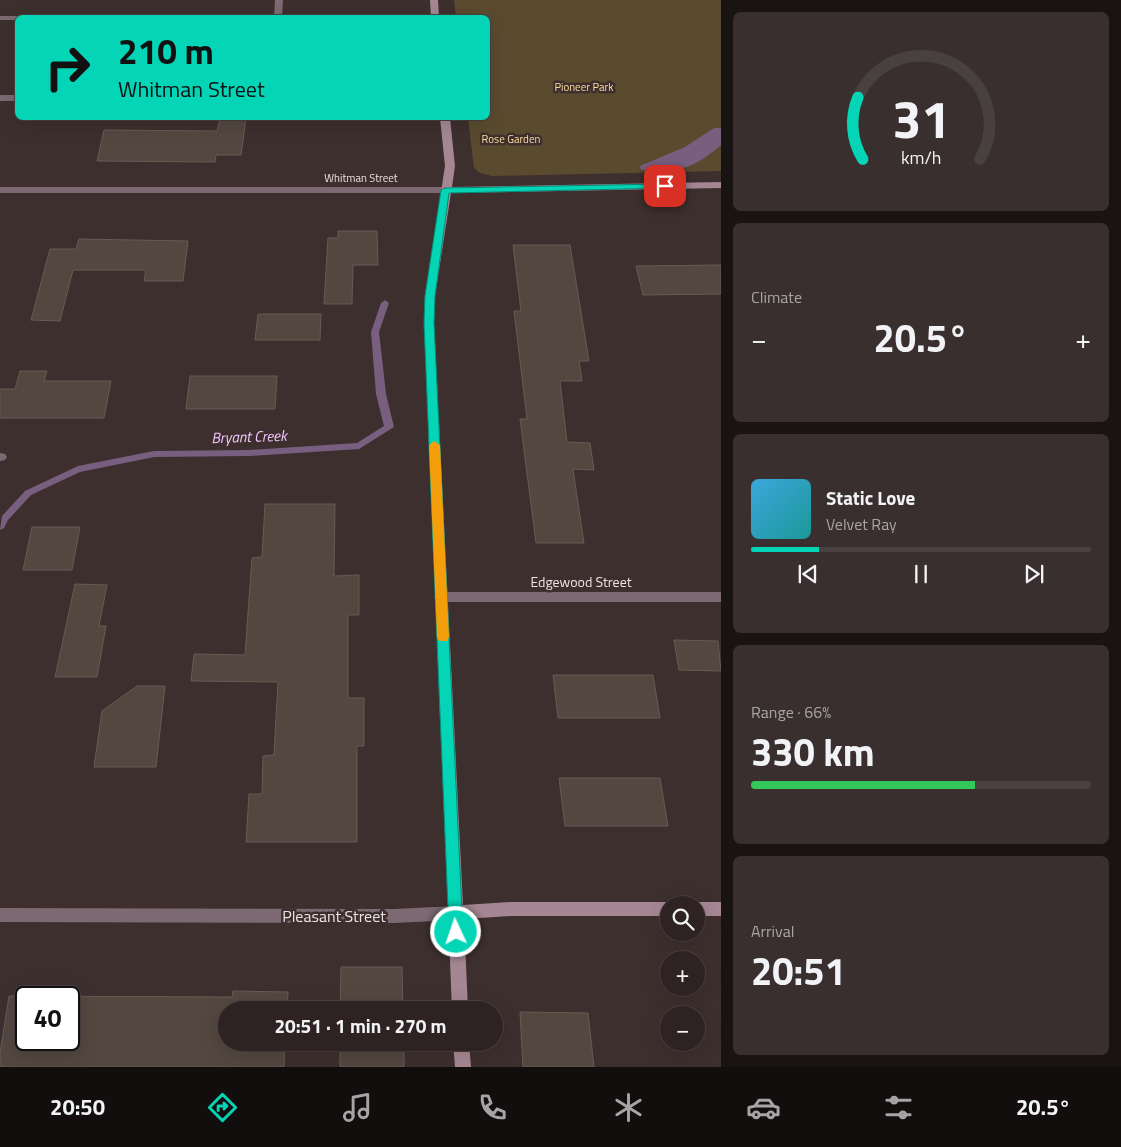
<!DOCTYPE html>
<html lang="en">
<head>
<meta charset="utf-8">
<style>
  body { margin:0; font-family:"Titillium Web",sans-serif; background:#3a2f2f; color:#f1f3f6; height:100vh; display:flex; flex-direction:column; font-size:19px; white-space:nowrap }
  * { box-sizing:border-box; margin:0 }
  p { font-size:16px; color:#a7a4a5 }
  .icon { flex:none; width:28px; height:28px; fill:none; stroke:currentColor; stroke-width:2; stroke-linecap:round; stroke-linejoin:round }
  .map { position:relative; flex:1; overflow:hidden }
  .sheet { display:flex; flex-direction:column; gap:12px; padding:12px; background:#191313; width:400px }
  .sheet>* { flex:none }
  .top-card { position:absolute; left:15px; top:15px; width:475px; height:105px; border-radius:8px; box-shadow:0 5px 20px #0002,0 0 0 1px #494040; background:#03d5b6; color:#111; overflow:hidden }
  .controls { position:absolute; left:660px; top:896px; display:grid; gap:10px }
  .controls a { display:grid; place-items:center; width:45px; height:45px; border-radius:50%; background:#2e2322; box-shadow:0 5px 20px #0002,0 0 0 1px #494040; font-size:25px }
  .speed { position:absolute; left:15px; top:986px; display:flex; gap:10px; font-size:25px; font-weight:700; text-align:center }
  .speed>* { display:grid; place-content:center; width:65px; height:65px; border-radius:50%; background:#2e2322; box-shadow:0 5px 20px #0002,0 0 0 1px #494040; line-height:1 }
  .speed .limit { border:2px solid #111; border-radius:8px; background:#fff; color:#111 }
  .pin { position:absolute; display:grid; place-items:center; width:42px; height:42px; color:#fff; margin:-21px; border-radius:10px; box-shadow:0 2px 8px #0006 }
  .me { position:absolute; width:55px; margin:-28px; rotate:357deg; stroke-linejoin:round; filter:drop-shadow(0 0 4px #0008) }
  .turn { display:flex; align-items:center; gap:18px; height:105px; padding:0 20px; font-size:22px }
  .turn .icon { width:65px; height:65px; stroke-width:2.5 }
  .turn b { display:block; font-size:35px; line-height:42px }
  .big { font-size:38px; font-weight:700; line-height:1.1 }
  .sheet .widget { flex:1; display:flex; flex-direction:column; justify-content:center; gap:8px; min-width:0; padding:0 18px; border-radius:8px; background:#3a2f2f }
  .sheet .dial { align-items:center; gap:0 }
  .dial svg { height:130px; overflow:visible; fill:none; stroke:#494040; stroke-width:7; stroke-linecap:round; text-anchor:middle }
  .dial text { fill:#f1f3f6; stroke:none }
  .song { display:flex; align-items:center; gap:15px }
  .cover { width:60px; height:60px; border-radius:8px; background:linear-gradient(135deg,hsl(200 70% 55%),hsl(180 70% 35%)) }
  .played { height:5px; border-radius:2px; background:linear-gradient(90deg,#03d5b6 20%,#494040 20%) }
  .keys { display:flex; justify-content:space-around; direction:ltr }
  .heat { display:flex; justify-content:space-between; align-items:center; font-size:28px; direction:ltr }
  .charge { height:8px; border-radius:4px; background:linear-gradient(90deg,#34c759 66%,#494040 0) }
  .trip { position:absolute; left:218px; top:1001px; width:285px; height:50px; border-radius:25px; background:#2e2322; box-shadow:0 5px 20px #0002,0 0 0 1px #494040; font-weight:700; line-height:50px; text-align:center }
  .tabs { display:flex; height:80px; justify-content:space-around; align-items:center; background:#120e0e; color:#a7a4a5 }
  .tabs .icon { width:35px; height:35px }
  .tabs .on { color:#03d5b6 }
  .tabs b { font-size:22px; color:#f1f3f6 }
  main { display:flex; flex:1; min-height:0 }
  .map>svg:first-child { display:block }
  .green { fill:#5a4b2f }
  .water { fill:#785f80 }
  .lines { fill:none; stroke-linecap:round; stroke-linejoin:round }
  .stream { fill:#785f80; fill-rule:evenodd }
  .building { fill:#534740; stroke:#685b54; fill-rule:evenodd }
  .lane { fill:#7c6972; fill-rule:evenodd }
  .street { fill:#7c6972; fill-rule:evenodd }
  .secondary { fill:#a58794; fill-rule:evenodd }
  .route { fill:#03d5b6; stroke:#028a76 }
  .slow { fill:#f59e0b }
  .labels { text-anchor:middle; stroke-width:5; stroke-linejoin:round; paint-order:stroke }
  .far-park-label { font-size:11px; fill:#fedd9c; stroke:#3d2f2e }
  .far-street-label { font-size:11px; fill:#ebe2e2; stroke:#3d2f2e }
  .street-label { font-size:14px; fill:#ebe2e2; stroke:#3d2f2e }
  .water-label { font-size:15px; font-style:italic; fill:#f1c6ff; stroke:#3d2f2e }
  .near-street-label { font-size:16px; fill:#ebe2e2; stroke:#3d2f2e }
</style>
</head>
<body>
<main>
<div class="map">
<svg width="721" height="1067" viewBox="0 0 721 1067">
  <rect width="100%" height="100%" fill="#3d2f2e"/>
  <path class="green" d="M454 0H721V171L492 176 480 173 474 168 468 118H488V18L456 17Z"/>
  <path class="water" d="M714 128H721V145C689 172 681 170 641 170L640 166 685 147Z"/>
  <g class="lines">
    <path class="stream" d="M385 300 389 303 379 332 386 394 394 427 359 449 249 456 154 457 80 472 31 495 8 520 4 528 0 530 2 516 25 491 78 466 154 451 249 450 357 443 384 426 376 394 371 332 381 303Z"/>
  </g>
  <path class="building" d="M220 118H246L241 155H216L215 162 97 161 104 130 217 131Z
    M338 231H377L378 265H353L352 304H324L328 238H338Z
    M79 239 188 241 183 281H144L146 270H73L60 321 31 320 50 249H76Z
    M513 245H570L589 361H579L582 381H560L567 442 590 443 594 470 573 469 584 543H536L520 419H527L514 311H521Z
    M721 265V294L643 295 636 266Z
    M258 314H321L320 340H255Z
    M20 371H47L44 381H111L104 418H0V389H15Z
    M190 376H277L275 409H186Z
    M265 504H335L334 576 359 575V615H348V698H364V746H357V842H246L249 794H262L263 756 274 755 278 682 191 681 194 654 245 655 252 558 262 557Z
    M32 527H80L72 570H23Z
    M75 584 107 585 99 626H106L97 677H55Z
    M674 640 718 641 721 671 679 670Z
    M553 675H653L660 718H558Z
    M137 686H165L156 767H94L102 711Z
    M559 778H660L668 826H565Z
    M341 967H402L403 1010H340Z
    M233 991 288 992 287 1010H226V1042H285L284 1067H0V1053L9 996 232 997ZM26 998H69V1040H26Z
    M520 1012 588 1013 594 1067H523Z
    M340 1042H404V1067H340Z"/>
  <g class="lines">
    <path class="lane" d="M275 0H283L282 18H274Z
      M0 95H18V101H0Z"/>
    <path class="street" d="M0 16H18L22 18H18V20H0Z
      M0 187H445L450 190 445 193H0Z
      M0 453 5 454 7 457 5 460 0 461Z
      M441 592H721V602H441L436 600 434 597 436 594Z
      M455 906 461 908 463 913 461 918 455 920 394 923 0 922V908L394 909Z"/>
    <path class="secondary" d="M430 0H438L439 18H431Z
      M440 118H450L455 166 452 187 721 182V188L451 193 435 296 434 323 463 905 511 902H669L675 905H669V916H511L464 919 468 1010H452L424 323 425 296 445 166Z
      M696 902H721V916H696V905H690Z
      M453 1042H469L471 1067H455Z"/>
  </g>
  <path class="route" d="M665 184H668V188L449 193 435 296 434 323 463 932 461 937 456 939 451 937 449 932 424 323 425 296 441 190 445 188Z"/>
  <path class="slow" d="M434 441 440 445 449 637 447 641H439L437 637 429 445Z"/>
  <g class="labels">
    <g class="far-park-label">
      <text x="584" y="91">Pioneer Park</text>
      <text x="511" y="143">Rose Garden</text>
    </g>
    <g class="far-street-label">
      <text x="361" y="182">Whitman Street</text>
    </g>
    <g class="street-label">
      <text x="581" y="587">Edgewood Street</text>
    </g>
    <g class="water-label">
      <text transform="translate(249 437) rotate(-2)" y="5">Bryant Creek</text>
    </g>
    <g class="near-street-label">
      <text x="334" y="922">Pleasant Street</text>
    </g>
  </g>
</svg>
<div class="controls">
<a><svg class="icon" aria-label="search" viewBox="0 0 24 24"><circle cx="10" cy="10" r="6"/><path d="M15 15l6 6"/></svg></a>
<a>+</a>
<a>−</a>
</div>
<div class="speed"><div class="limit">40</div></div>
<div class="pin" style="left:665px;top:186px;background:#d93025"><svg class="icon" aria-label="arrive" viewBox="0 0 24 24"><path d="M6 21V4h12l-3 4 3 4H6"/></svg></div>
<svg class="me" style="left:456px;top:932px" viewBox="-20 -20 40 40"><circle r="17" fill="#03d5b6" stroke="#fff" stroke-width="3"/><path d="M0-11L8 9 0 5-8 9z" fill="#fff"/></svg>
<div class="trip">20:51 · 1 min · 270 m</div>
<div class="top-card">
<div class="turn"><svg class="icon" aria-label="right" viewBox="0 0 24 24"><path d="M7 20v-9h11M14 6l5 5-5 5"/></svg><div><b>210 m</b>Whitman Street</div></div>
</div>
</div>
<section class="sheet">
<div class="widget dial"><svg viewBox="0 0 100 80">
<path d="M14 69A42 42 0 1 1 86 69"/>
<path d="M14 69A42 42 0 0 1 11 31" stroke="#03d5b6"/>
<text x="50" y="56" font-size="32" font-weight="700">31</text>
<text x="50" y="72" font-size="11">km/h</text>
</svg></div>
<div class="widget"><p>Climate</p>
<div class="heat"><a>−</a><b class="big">20.5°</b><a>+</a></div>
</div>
<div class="widget">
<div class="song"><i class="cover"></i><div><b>Static Love</b><p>Velvet Ray</p></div></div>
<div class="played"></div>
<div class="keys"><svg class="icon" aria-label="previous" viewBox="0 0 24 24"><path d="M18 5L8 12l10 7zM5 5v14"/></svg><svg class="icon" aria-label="pause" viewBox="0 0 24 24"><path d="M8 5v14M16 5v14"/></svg><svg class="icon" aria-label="next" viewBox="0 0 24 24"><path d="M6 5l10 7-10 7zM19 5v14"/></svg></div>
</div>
<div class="widget"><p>Range · 66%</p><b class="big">330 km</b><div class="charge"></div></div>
<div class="widget"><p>Arrival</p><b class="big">20:51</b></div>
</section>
</main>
<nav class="tabs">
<b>20:50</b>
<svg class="icon on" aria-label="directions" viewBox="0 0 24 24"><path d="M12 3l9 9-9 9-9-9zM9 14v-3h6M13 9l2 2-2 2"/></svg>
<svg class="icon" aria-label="music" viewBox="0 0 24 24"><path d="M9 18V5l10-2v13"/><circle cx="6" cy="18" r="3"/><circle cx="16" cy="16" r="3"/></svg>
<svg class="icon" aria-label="phone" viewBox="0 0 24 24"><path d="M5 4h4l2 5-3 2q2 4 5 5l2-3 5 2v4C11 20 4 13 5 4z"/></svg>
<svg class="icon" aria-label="climate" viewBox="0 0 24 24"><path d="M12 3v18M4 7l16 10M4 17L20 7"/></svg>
<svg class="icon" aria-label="car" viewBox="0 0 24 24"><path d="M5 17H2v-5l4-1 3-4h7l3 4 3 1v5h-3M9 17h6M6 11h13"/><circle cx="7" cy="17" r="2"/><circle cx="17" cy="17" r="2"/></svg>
<svg class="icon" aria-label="filters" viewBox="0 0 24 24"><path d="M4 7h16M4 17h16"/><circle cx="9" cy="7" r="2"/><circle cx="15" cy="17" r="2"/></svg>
<b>20.5°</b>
</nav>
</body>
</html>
